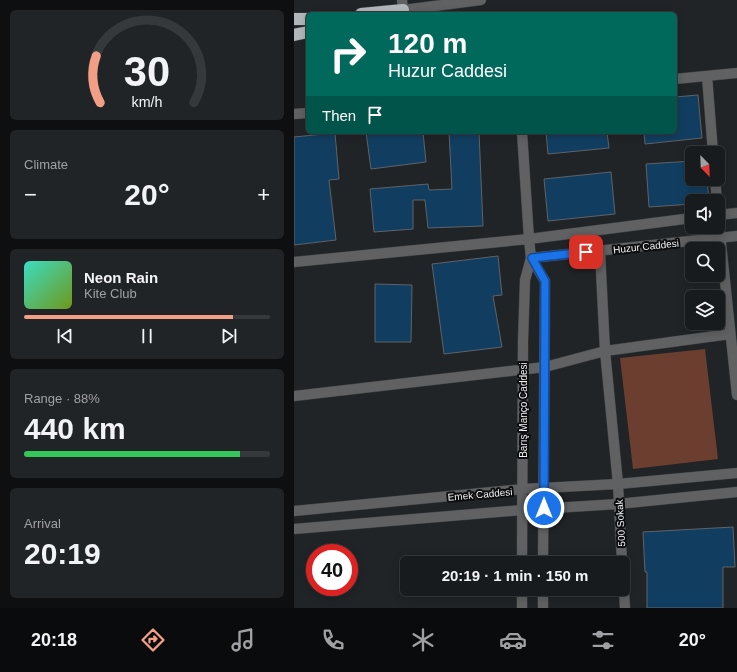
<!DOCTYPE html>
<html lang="en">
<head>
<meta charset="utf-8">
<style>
  body { margin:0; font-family:Helvetica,sans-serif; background:#212426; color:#f1f3f6; height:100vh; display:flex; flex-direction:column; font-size:15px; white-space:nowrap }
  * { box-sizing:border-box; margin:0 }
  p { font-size:13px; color:#9fa1a4 }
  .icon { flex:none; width:22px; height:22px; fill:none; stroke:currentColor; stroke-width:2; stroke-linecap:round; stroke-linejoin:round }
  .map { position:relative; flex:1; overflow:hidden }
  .sheet { display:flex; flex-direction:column; gap:10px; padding:10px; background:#0d0f10; width:294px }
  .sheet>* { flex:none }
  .top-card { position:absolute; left:12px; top:12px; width:371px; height:122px; border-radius:6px; box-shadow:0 2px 10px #0003,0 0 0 1px #36393b; background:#00695c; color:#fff; overflow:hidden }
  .needle { width:26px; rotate:157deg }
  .buttons { position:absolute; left:391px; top:146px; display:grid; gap:8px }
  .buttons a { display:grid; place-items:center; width:40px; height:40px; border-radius:6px; background:#181b1d; box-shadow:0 2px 10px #0003,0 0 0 1px #36393b; font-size:20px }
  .speed { position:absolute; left:12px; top:544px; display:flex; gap:8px; font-size:20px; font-weight:700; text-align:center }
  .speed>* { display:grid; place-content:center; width:52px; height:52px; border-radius:50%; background:#181b1d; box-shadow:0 2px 10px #0003,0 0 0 1px #36393b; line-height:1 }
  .speed .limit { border:6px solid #d22; background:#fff; color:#111 }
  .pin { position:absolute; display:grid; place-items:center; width:34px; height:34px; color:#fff; margin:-17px; border-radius:8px; box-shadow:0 2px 6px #0006 }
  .me { position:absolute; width:44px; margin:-22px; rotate:0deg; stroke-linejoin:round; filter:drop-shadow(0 0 3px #0008) }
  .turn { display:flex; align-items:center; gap:14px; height:84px; padding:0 16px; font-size:18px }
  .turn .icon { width:52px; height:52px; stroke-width:2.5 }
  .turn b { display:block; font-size:28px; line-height:34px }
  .then { display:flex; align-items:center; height:38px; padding:0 16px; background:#0003; gap:8px; font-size:15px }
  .big { font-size:30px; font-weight:700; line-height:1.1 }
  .sheet .tile { flex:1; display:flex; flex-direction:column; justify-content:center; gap:6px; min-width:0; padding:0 14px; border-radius:6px; background:#212426 }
  .sheet .dial { align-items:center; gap:0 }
  .dial svg { height:104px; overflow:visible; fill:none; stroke:#36393b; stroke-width:7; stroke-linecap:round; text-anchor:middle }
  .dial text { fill:#f1f3f6; stroke:none }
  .song { display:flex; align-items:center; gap:12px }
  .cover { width:48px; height:48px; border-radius:6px; background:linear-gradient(135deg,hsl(170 70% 55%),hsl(80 70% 35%)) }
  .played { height:4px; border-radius:2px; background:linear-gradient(90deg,#f39f85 85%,#36393b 85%) }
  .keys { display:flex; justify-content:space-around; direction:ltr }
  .heat { display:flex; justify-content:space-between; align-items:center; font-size:22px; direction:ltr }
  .charge { height:6px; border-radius:3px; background:linear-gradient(90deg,#34c759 88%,#36393b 0) }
  .trip { position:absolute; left:106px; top:556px; width:230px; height:40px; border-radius:6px; background:#181b1d; box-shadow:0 2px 10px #0003,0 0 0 1px #36393b; font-weight:700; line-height:40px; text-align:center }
  .dock { display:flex; height:64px; justify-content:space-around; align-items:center; background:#0a0b0c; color:#9fa1a4 }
  .dock .icon { width:28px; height:28px }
  .dock .selected { color:#f39f85 }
  .dock b { font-size:18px; color:#f1f3f6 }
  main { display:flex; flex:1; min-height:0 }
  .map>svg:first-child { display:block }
  .green { fill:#6b3e30 }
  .building { fill:#113e60; stroke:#5e6367 }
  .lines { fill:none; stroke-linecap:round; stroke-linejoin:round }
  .minor-casing { stroke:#3d4144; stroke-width:11 }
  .tertiary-casing { stroke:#3d4144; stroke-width:11 }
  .motorway-casing { stroke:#3d4144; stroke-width:13 }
  .minor { stroke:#5f6163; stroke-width:10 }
  .tertiary { stroke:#5f6163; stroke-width:10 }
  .motorway { stroke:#b2b7bc; stroke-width:12 }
  .route-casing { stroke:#114b97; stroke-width:10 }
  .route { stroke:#1a73e8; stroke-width:7 }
  .labels { text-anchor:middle; stroke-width:4; stroke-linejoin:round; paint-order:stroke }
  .street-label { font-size:10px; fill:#f0f3f5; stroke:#0b0d0e }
</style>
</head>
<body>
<main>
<section class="sheet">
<div class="tile dial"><svg viewBox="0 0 100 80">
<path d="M14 69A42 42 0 1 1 86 69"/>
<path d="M14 69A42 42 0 0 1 11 33" stroke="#f39f85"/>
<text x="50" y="56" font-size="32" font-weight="700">30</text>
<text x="50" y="72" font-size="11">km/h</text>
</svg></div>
<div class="tile"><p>Climate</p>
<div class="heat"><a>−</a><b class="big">20°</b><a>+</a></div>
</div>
<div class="tile">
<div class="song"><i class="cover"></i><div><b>Neon Rain</b><p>Kite Club</p></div></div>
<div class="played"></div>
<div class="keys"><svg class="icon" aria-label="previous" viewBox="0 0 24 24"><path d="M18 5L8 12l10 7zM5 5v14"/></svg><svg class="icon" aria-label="pause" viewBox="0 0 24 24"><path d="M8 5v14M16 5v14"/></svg><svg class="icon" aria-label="next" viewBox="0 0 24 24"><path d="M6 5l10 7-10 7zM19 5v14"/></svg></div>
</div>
<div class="tile"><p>Range · 88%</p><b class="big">440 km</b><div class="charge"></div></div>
<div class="tile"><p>Arrival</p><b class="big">20:19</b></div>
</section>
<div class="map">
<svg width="443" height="608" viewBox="0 0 443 608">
  <rect width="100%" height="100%" fill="#202427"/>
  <path class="green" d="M411 349 424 459 339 469 326 358Z"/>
  <path class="building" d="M404 95 408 138 351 144 350 132H381V97Z
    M72 132H129L132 162 77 169Z
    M155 132H185L189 226 134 228 131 200H119V229L80 232 76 189 134 184 135 190 158 189Z
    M252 132H313L315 148 254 154Z
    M41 133 45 179 35 180 42 240 0 245V137Z
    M398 161V179H413L415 201H398V204L355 207 352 164Z
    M317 172 321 214 254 221 250 179Z
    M204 256 208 295 199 296 208 347 150 354 138 264Z
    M81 284 118 285 117 342H81Z
    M439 527 441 567H429V608H353V572H351L349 532Z"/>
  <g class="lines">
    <g class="minor-casing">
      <path id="minor" d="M108 0 109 10
        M413 76 419 153
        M381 79 443 73
        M0 114 14 113
        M421 179 423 201
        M424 215 443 395
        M306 251 311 351 324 484 328 563
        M0 262 235 239
        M0 396 251 367 311 351 436 334
        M329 574 331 608"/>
    </g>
    <g class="tertiary-casing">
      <path id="tertiary" d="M109 10 187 0
        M228 132 235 239 237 258 251 281 249 563
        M424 215 443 213
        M235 239 398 218
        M237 258 443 236
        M0 511 229 489 324 484 443 473
        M0 529 228 510 324 504 443 492
        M228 563 229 341 231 280 237 258
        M228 608V589
        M249 608V589"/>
    </g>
    <g class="motorway-casing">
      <path id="motorway" d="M67 14 109 10
        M0 19H14
        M0 35 14 32"/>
    </g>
    <use href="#minor" class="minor"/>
    <use href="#tertiary" class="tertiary"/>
    <use href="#motorway" class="motorway"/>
  </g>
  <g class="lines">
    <g class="route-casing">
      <path id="route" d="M250 508 251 281 238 258 292 252"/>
    </g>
    <use href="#route" class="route"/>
  </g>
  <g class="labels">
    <g class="street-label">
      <text transform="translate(352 246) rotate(-6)" y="4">Huzur Caddesi</text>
      <text transform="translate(229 410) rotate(-90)" y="4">Barış Manço Caddesi</text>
      <text transform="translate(186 494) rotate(-5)" y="4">Emek Caddesi</text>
      <text transform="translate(326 523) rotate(-93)" y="4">500 Sokak</text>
    </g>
  </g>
</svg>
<div class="buttons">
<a><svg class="needle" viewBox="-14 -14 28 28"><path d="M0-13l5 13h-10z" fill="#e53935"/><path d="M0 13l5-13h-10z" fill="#9fa1a4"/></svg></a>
<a><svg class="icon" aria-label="sound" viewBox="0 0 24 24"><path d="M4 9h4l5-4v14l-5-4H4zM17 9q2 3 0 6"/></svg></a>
<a><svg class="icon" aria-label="search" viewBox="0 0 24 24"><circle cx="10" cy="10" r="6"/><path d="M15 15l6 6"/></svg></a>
<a><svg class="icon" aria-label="layers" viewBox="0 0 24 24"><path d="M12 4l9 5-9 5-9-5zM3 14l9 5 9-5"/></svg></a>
</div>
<div class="speed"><div class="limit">40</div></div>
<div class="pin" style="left:292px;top:252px;background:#d93025"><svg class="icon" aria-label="arrive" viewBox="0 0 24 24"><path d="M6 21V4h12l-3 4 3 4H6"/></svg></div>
<svg class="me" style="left:250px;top:508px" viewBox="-20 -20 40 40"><circle r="17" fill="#1a73e8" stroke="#fff" stroke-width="3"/><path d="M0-11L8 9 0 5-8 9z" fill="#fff"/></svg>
<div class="trip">20:19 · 1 min · 150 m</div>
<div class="top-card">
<div class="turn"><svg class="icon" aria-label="right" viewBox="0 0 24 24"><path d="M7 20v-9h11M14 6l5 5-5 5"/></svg><div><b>120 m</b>Huzur Caddesi</div></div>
<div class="then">Then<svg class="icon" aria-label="arrive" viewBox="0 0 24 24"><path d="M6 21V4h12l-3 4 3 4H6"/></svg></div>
</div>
</div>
</main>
<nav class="dock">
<b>20:18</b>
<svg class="icon selected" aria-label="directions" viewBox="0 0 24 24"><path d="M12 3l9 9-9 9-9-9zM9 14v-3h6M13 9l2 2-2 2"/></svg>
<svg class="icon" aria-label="music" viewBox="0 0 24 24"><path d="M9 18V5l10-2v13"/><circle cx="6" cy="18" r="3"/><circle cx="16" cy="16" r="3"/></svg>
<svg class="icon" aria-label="phone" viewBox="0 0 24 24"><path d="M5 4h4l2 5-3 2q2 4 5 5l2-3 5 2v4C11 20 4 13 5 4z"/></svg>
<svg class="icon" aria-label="climate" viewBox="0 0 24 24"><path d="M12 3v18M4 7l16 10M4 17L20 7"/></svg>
<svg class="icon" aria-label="car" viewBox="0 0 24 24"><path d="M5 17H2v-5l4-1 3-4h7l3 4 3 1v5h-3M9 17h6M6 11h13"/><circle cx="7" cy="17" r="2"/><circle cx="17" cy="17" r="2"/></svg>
<svg class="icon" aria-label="filters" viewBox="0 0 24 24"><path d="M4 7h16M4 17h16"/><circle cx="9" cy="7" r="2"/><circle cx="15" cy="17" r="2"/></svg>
<b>20°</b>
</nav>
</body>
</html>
